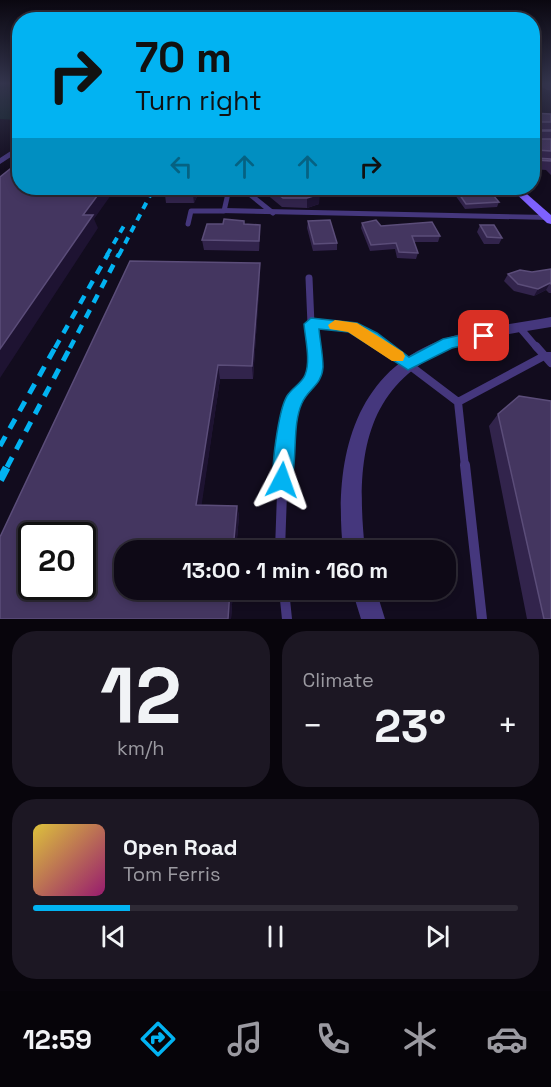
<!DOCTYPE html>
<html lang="en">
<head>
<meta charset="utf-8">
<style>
  body { margin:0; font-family:"Space Grotesk",sans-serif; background:#1c1723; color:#f1f3f6; height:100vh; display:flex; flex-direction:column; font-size:22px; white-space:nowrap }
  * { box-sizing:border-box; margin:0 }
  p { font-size:20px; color:#9b9aa1 }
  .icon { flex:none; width:33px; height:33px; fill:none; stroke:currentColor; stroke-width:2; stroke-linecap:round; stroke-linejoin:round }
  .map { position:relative; height:619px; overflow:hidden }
  .panel { display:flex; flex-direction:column; gap:12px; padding:12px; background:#08050c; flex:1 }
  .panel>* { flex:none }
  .top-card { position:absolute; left:12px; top:12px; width:528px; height:183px; border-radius:24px; box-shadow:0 3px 9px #0003,0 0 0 2px #2e2a35; background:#02b3f2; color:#111; overflow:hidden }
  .speed { position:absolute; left:18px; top:522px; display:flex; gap:12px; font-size:30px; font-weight:700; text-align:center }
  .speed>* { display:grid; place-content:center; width:78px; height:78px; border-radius:50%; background:#0e0916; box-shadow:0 3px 9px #0003,0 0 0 2px #2e2a35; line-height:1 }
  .speed .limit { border:3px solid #111; border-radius:9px; background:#fff; color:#111 }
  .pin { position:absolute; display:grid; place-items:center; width:51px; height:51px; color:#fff; margin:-26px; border-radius:12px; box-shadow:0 3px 9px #0006 }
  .me { position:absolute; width:66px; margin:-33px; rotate:4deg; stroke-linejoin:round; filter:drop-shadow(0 0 4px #0008) }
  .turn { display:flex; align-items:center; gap:21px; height:126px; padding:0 24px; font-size:27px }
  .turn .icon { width:78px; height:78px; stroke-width:2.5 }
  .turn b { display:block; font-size:42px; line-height:51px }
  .lanes { display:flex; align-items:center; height:57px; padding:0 24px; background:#0003; justify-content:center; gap:30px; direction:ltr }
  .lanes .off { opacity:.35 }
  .big { font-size:45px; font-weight:700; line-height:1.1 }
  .panel .card { flex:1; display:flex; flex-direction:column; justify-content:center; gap:9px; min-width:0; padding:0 21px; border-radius:24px; background:#1c1723 }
  .panel .dial { align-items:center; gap:0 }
  .dial b { font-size:78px; line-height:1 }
  .song { display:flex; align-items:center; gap:18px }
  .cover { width:72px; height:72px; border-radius:9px; background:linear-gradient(135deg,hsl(50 70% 55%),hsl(320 70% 35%)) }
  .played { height:6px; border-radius:3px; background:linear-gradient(90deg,#02b3f2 20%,#2e2a35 20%) }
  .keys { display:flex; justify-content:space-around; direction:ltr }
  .heat { display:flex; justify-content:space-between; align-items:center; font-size:33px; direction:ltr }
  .panel .tiles { flex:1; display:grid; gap:12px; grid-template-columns:1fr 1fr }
  .card:last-child { grid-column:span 2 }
  .trip { position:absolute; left:114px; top:540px; width:342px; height:60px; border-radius:24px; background:#0e0916; box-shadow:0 3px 9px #0003,0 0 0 2px #2e2a35; font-weight:700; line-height:60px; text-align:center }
  .dock { display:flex; height:96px; justify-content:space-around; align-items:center; background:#060409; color:#9b9aa1 }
  .dock .icon { width:42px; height:42px }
  .dock .active { color:#02b3f2 }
  .dock b { font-size:27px; color:#f1f3f6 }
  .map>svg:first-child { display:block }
  .green { fill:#0f2528 }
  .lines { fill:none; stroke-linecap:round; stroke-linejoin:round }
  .service-far3 { stroke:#45377d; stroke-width:5 }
  .service-far2 { stroke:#45377d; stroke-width:7 }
  .service-far1 { stroke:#45377d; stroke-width:8 }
  .service { stroke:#45377d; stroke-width:10 }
  .minor { fill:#45377d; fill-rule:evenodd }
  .secondary { fill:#7e61fe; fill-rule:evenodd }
  .rail-far3 { stroke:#02b3f2; stroke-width:4; stroke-dasharray:7 6; stroke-linecap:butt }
  .rail-far2 { stroke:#02b3f2; stroke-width:4.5; stroke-dasharray:9 8; stroke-linecap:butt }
  .rail-far1 { stroke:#02b3f2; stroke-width:5; stroke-dasharray:11 9; stroke-linecap:butt }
  .rail { stroke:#02b3f2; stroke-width:8; stroke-dasharray:14 12; stroke-linecap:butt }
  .wall { fill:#32244c }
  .shaded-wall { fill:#1e1332 }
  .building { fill:#443660; stroke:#5b4d79; stroke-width:1.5; fill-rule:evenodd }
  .route { fill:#02b3f2; stroke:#01749d; stroke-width:1.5 }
  .slow { fill:#f59e0b }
</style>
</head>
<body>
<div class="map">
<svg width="551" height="619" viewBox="0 0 551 619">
  <rect width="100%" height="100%" fill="#120c1e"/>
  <path class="green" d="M0 83H19V120L0 119Z"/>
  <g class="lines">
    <path class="service-far3" d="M242 188 273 213
      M188 224 191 211H224L229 189 232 188"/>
    <path class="service-far2" d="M309 278 311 324
      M520 328 537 348
      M313 348 311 324 352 327 386 348"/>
    <path class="service-far1" d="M384 346 458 402
      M536 346 551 363
      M283 467 294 400 312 379 315 367 313 346
      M465 467 458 402 544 356H551"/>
    <path class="service" d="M465 465 482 619
      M280 550 283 465
      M284 590 287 619"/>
    <path class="minor" d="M20 145V151L0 164V158Z
      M224 208 548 215 551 216V220L220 213 219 211Z
      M551 317V327C519 333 484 336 453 348 361 383 356 465 365 550H343C334 463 351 372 444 339 478 327 515 324 551 317Z
      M352 590H376L385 619H361Z"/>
    <path class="secondary" d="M510 188H520L551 215V224L547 223Z"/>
    <path class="rail-far3" d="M107 255 125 224
      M119 255 154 188"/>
    <path class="rail-far2" d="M55 348 108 254
      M70 348 119 254"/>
    <path class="rail-far1" d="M0 446 56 346
      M7 467 71 346"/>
    <path class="rail" d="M0 480 8 465"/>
  </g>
  <path class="wall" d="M535 83H551V90H547Z
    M532 113 551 114V175L546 170 532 169Z
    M169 188H201L194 203H166L165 195Z
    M259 188H311L319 204 307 208 282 207Z
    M450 188H487L499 202 497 207 465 209Z
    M244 221V224L260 235 259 251 204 250 202 240 223 224Z
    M308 221 337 243V250L313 251 307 228Z
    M362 223 381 226 440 236 438 242H414L418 253 416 259 397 258 395 249 370 251 361 228Z
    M480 225 502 238 499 244H484L477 232Z
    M551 269V293H549L546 290 534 296 514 291 504 281 508 274 532 272Z
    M260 276 253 379H220L201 505 237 506 239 516 236 550H124L233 590 231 619H0Z
    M498 414 551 619H527L489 426Z"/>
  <path class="shaded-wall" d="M103 188H116L94 219 98 228 0 378V349L83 215Z
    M196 188H201L194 203 193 195Z
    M320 194 319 204 307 208V198Z
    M260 225V235L259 251V241Z
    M260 263V276L253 379 252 366Z
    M550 283 546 290 534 296 538 289Z
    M218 365 220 379 200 516 196 505Z
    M237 506 239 516 236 550H233Z
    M230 590H233L231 619H228Z"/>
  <path class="building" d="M532 113 551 114V122H535L532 125Z
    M532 127 535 130H551V131H535L532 135Z
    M532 137 535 139H551V151L536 150 532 153Z
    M532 154 536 158 551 159V161L535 160 532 158Z
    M20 161V188H103L83 215H93L0 349V177Z
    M169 188H196L193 195H165Z
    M270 188H311L320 194 307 198H283Z
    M455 188H487L499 202 466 204Z
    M224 219 244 221V224L260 225 259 241 202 240 207 224H223Z
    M330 220 337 243 314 244 308 221Z
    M376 220 381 226 432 222 440 236H412L418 253 399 252 396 243 371 245 362 223Z
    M480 225H494L502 238 487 237Z
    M130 261 260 263 252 366 218 365 196 505 237 506 233 550H124V590H230L228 619H0V537ZM32 536H82V586H32Z
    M551 269V284L550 283 538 289 518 284 508 274 520 270 532 272Z
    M519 396 551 401V619H544L498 414Z"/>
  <linearGradient id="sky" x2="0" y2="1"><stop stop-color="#0a0710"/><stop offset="0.49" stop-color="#33344c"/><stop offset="1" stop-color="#33344c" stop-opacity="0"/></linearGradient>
  <rect width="551" height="170" fill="url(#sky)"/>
  <path class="route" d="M311 318 357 323 377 333 409 357 443 339 484 330 491 336 484 341 452 348 408 370 349 332 319 329C320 341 323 355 323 367 322 385 308 389 302 403 291 427 299 463 289 487L282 490 275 487C269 473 279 409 287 396 292 388 302 383 305 375 311 361 305 338 304 324Z"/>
  <path class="slow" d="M335 320 357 323 403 352 405 356 403 361H392L348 332 330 329 328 325Z"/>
</svg>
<div class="speed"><div class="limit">20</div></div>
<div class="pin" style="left:484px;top:336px;background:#d93025"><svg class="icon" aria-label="arrive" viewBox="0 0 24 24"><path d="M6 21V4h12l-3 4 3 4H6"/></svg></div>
<svg class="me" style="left:282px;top:480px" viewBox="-20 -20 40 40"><path d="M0-17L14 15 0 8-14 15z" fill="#02b3f2" stroke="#fff" stroke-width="4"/></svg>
<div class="trip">13:00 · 1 min · 160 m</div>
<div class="top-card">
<div class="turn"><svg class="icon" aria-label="right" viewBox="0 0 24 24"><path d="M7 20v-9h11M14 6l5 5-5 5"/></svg><div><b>70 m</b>Turn right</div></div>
<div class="lanes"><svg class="icon off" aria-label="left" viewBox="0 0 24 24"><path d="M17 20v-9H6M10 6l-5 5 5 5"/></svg><svg class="icon off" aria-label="ahead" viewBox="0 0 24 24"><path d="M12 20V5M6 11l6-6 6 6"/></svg><svg class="icon off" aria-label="ahead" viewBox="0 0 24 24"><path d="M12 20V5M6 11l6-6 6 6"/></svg><svg class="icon" aria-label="right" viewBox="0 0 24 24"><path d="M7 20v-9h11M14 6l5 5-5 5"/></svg></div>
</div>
</div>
<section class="panel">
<div class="tiles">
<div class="card dial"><b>12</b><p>km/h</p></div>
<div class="card"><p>Climate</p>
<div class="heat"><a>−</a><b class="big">23°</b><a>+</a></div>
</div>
<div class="card">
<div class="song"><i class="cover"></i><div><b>Open Road</b><p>Tom Ferris</p></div></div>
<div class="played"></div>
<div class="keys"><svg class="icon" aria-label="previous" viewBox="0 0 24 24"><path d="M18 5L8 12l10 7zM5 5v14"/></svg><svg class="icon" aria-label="pause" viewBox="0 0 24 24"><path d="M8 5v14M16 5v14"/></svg><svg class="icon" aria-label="next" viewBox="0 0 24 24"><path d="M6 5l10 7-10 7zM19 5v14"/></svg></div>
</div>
</div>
</section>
<nav class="dock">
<b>12:59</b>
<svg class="icon active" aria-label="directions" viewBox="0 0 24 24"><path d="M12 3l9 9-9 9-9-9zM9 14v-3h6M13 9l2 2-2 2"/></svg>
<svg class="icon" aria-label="music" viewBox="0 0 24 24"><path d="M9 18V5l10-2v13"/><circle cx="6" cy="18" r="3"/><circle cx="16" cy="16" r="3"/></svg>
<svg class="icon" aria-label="phone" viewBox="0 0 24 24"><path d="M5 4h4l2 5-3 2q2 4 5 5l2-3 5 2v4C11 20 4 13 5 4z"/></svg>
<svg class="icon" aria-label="climate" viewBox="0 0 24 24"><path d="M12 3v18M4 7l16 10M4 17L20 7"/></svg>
<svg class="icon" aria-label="car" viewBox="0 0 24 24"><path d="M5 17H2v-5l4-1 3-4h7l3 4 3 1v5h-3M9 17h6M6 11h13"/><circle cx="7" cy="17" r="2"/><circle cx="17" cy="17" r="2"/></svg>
</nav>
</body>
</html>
